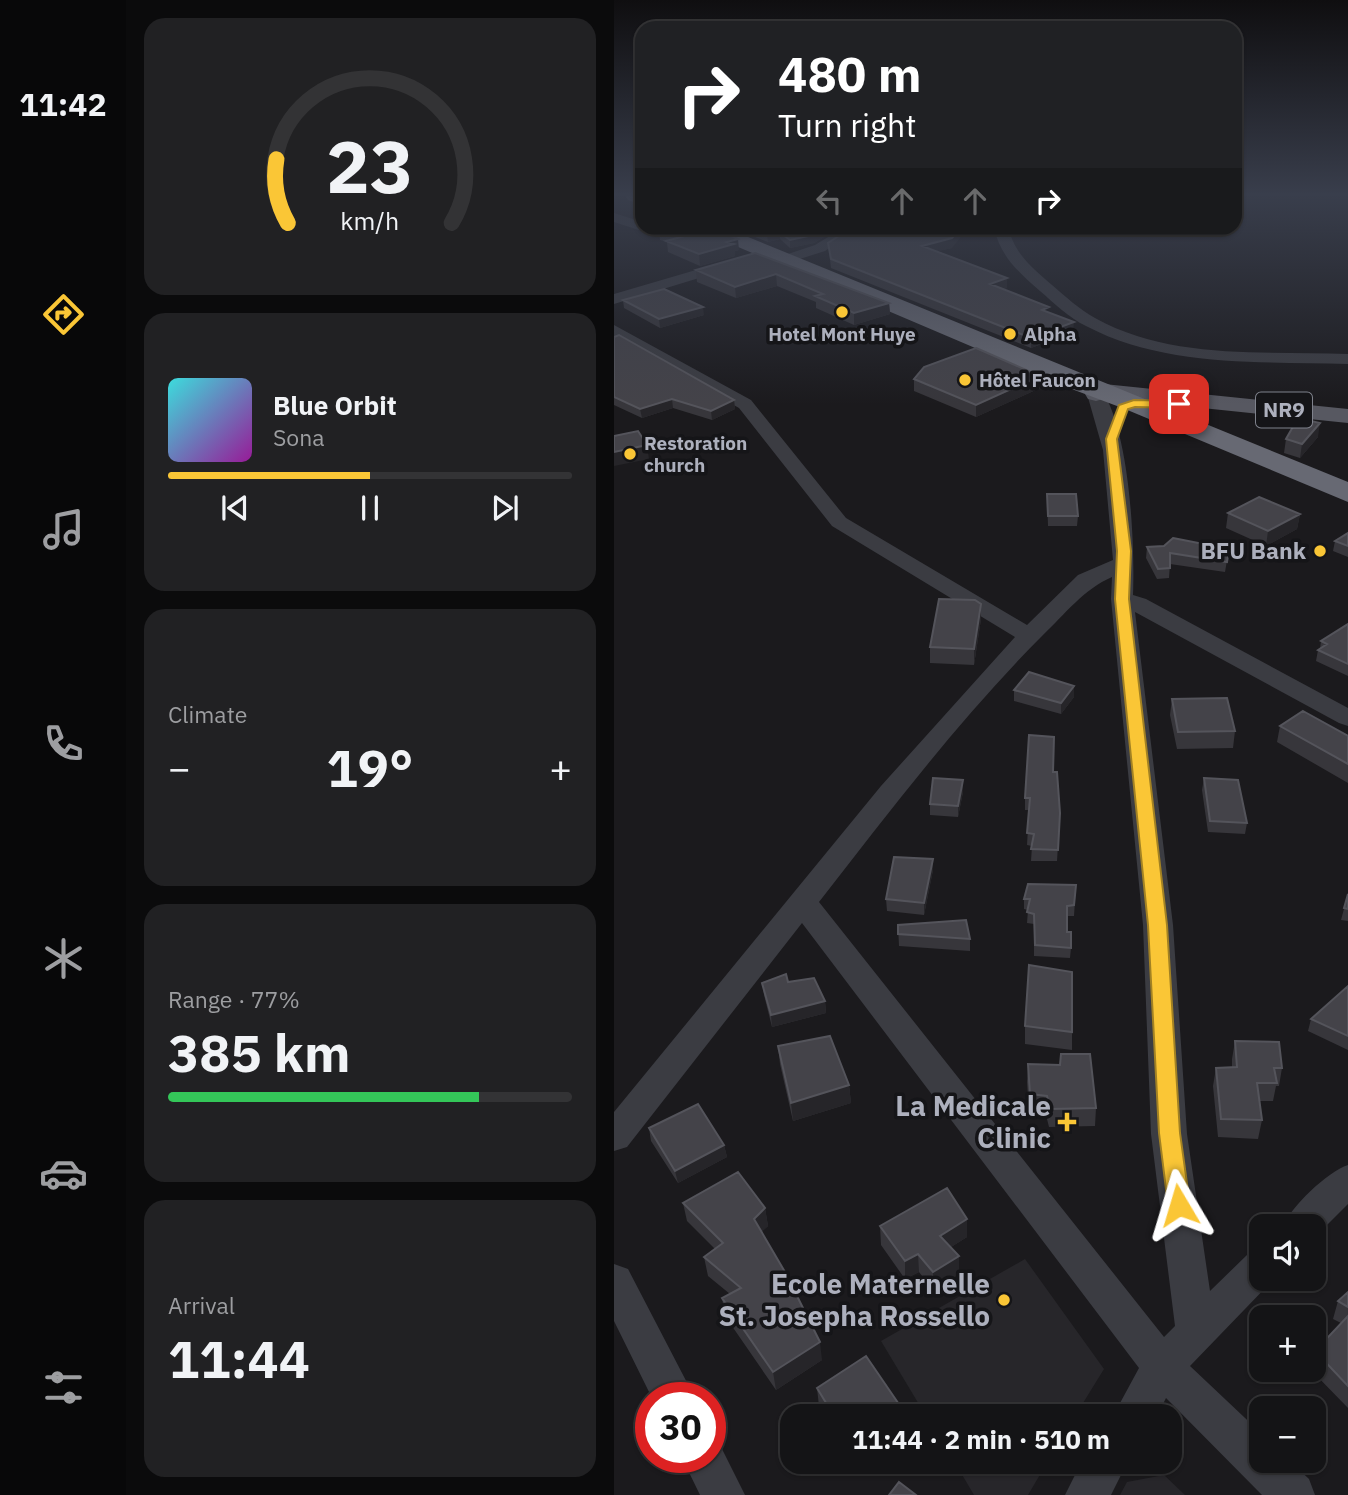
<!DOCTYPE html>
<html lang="en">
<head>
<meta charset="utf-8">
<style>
  body { margin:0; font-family:"IBM Plex Sans",sans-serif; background:#212123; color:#f1f3f6; height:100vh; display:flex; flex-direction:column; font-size:26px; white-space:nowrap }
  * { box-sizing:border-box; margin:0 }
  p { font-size:23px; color:#9d9ea1 }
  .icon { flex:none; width:38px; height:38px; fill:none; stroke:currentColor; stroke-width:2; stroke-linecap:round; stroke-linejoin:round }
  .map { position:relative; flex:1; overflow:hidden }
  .side { display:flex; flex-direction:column; gap:18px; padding:18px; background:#0b0b0c; width:488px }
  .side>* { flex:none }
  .top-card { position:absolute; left:21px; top:21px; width:607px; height:214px; border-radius:21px; box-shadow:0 2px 5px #0004,0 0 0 2px #333335; background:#202124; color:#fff; overflow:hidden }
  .buttons { position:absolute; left:635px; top:1214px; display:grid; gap:14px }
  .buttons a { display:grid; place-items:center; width:77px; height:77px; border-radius:14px; background:#141416; box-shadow:0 2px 5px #0004,0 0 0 2px #333335; font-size:35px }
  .speed { position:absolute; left:21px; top:1382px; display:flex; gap:14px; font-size:35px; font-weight:700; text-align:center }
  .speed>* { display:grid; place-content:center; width:91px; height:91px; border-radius:50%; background:#141416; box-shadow:0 2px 5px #0004,0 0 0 2px #333335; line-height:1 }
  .speed .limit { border:10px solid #d22; background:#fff; color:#111 }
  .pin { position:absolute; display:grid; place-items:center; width:60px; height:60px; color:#fff; margin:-30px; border-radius:14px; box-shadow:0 4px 10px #0006 }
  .me { position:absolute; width:77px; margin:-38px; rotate:353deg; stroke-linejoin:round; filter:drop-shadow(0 0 5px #0008) }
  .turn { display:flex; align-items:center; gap:24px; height:147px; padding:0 28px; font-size:32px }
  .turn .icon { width:91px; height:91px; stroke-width:2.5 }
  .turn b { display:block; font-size:49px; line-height:60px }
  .lanes { display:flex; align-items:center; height:66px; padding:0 28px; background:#0003; justify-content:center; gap:35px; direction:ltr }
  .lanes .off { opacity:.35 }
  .big { font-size:52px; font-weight:700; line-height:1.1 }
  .side .card { flex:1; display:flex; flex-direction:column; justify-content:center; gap:10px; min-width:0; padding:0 24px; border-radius:21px; background:#212123 }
  .side .dial { align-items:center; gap:0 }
  .dial svg { height:182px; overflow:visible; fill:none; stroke:#333335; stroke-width:7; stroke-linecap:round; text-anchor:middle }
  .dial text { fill:#f1f3f6; stroke:none }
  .song { display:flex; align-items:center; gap:21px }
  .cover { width:84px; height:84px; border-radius:10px; background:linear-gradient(135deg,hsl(180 70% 55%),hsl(300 70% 35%)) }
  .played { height:7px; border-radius:4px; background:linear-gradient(90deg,#fac636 50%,#333335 50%) }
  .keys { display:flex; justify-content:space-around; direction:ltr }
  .heat { display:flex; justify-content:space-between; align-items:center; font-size:38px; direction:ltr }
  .charge { height:10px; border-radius:5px; background:linear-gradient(90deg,#34c759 77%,#333335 0) }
  .trip { position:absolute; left:166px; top:1404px; width:402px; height:70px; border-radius:21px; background:#141416; box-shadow:0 2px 5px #0004,0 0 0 2px #333335; font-weight:700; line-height:70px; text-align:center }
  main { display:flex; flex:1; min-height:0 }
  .tab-bar { display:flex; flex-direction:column; width:126px; justify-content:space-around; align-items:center; background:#080809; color:#9d9ea1 }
  .tab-bar .icon { width:49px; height:49px }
  .tab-bar .on { color:#fac636 }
  .tab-bar b { font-size:32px; color:#f1f3f6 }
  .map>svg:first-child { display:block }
  .built { fill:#27262a }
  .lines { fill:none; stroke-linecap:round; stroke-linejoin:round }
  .minor { fill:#3b3c42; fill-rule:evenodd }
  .major { fill:#575861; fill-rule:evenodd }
  .highway { fill:#676973; fill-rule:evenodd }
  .wall { fill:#37363b }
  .shaded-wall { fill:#262529 }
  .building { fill:#444349; stroke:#54545b; stroke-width:2 }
  .route { fill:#fac636; stroke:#a28123; stroke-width:2 }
  .poi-dot { fill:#fac636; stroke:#151518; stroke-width:2.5 }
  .labels { text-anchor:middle; stroke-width:7; stroke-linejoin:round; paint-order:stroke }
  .far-poi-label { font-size:19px; font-weight:bold; fill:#adb0bd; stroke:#151518; text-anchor:start }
  .shield { fill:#151518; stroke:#7f828c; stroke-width:2 }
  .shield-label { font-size:21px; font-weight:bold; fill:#adb0bd }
  .poi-label { font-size:23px; font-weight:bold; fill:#adb0bd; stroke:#151518; text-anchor:end }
  .near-poi-label { font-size:28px; font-weight:bold; fill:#adb0bd; stroke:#151518; text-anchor:end }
</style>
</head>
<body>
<main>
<nav class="tab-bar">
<b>11:42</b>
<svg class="icon on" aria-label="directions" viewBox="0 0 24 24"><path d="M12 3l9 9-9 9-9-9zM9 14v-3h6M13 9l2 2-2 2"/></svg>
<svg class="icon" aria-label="music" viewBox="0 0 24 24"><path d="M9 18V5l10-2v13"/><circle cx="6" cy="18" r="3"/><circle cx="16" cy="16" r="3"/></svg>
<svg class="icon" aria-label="phone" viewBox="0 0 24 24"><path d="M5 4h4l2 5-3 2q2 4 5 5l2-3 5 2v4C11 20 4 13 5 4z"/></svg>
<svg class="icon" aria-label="climate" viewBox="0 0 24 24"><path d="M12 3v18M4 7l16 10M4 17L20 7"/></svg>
<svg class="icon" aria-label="car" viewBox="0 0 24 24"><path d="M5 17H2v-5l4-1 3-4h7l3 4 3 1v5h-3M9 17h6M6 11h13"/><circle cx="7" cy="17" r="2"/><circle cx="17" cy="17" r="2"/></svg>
<svg class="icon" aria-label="filters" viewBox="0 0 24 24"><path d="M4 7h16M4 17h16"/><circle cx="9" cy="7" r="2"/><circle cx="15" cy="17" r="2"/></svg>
</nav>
<section class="side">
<div class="card dial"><svg viewBox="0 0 100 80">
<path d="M14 69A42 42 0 1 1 86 69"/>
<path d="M14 69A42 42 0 0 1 9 41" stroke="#fac636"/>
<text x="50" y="56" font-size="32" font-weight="700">23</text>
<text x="50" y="72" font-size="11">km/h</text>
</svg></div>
<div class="card">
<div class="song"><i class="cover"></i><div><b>Blue Orbit</b><p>Sona</p></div></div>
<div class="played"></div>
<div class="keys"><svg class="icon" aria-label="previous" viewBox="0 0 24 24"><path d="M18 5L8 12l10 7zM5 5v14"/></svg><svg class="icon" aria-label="pause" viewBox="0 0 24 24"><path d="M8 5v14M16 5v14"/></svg><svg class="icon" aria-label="next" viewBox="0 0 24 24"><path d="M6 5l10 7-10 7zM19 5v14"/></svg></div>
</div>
<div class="card"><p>Climate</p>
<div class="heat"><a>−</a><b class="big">19°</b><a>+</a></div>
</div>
<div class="card"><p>Range · 77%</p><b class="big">385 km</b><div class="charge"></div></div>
<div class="card"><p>Arrival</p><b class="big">11:44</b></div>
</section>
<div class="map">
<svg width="734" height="1495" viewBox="0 0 734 1495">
  <rect width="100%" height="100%" fill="#1b1a1d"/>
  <path class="built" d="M411 1259 490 1369 461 1416H312L267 1341Z
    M340 1461H434L414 1495H360Z
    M550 1475 571 1495H506L513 1482Z"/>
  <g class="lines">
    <path class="minor" d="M0 213 28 222V228H35L28 231 0 222Z
      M229 228H245L211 251 170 264 163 260 165 257 201 245Z
      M380 228H394C402 255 417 267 438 285 452 297 465 309 481 318 556 360 651 351 734 354V364C646 361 552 368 472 326 455 318 440 303 426 291 404 272 387 257 380 228Z
      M116 260 123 264 121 267 0 304V294Z
      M0 325 137 400 232 518 413 625 464 575 499 560 489 450 473 394 482 389 488 390C516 434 521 544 519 595L532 599 734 708V726L725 723 521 612 559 925 573 1134 596 1291 634 1254 648 1249V1279H660L576 1366 648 1434V1461H676L695 1479 701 1495H648L552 1398 543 1416H499L525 1368 188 923 13 1147 0 1151V1112L267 786 401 637 218 526 125 408 0 337ZM498 577 497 599 529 925 537 1134 561 1326 550 1337 205 902C276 811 347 717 429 635 451 614 470 589 498 577Z
      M734 1165V1204L700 1238V1227H668C678 1206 713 1172 734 1165Z
      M0 1264 14 1269 81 1398H38L0 1321Z
      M96 1439 105 1443 131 1495H86L68 1458H96Z
      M468 1461H514L497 1495H451Z"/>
    <path class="major" d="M490 384 734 409V423L492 398 482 401 474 399 471 394 474 389Z"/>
    <path class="highway" d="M11 196H28V205L14 200Z
      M86 228H112L734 482V502L511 409 455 388 89 232Z"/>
  </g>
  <path class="wall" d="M45 228 125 250 121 251V256L86 266 54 252 53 242 46 240Z
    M118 228H219L220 231 200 243 176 248 166 239 154 242Z
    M214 243 338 248 323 251 393 278V288L389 289 435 313 459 332 417 348 217 268Z
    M141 253 275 303 276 314 240 325 202 308V302L163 286 122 298 83 282 82 270Z
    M9 300 90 315 46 328 10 308Z
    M0 337 120 400 121 409 98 420 59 408 28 418 0 405Z
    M426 376V388L362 417 300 391V379Z
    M704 437 686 458 670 453 672 439Z
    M433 494 464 516 463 526H434Z
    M614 513 686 514 683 529 652 546 612 528Z
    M734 533V557L719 551 721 541Z
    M533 547 615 549 611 572 556 564 555 578 543 579 532 558Z
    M367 619 360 665 316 663V647Z
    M734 624V676L702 661 704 650 706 649 707 641Z
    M460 686V697L447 714 400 701V690Z
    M558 699 621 731 619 748 563 749 556 715Z
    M666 726 734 736V783L663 742Z
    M439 772 446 813 443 861H417L418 846 413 845 415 810H411V798Z
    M590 778 633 823 631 834 594 832 588 790Z
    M349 792 344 817 316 815V804Z
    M319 870 310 915 273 911 272 899Z
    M462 885 460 916H453V932L457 948 456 958 420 956V924L413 923 414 910 410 909V899Z
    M734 894V921L727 920Z
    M284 925 356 939V951L285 946Z
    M174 982 211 1001 212 1013 158 1027 150 995 148 983Z
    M734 986V1050L694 1031 697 1019Z
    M411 1026 458 1032V1050L411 1044Z
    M621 1041 668 1068 665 1086H662L659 1101H645L648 1120 644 1139 604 1137 599 1086 602 1068 618 1067V1059Z
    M164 1046 235 1085 237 1103 179 1121 166 1064Z
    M414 1064 482 1108 481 1126 435 1127 432 1115 415 1112 413 1082Z
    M35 1128 110 1145 113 1157 64 1183 37 1141Z
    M69 1203 151 1208 154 1226 147 1232 208 1360 162 1390 111 1316 108 1298 116 1294 94 1276 90 1257 101 1249 73 1221Z
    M353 1219V1237L337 1247 345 1256V1274L319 1290 305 1272 291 1279 267 1245 266 1226Z
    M734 1292V1408L697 1370H700L701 1351 727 1323 719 1319 724 1301Z
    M203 1388 293 1416H211L205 1406Z
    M239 1461H266L246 1474Z"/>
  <path class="shaded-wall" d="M213 228H219L220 231 200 243 176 248V240Z
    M347 228H354L338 248 309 255 308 246Z
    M165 232 166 239 154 242 153 235Z
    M124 239 125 250 121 251V256L86 266 85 254 113 242Z
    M162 274 163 286 122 298 121 287Z
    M393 278V288L376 294V284Z
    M275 303 276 314 240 325V313Z
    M89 307 90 315 46 328 45 319Z
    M460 322 459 332 417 348V338Z
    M426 376V388L362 417V405Z
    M58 399 59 408 28 418 26 409Z
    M120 400 121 409 98 420 97 411Z
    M706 423 704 437 686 458 688 444Z
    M33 445 35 459 0 466V452Z
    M686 514 683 529 652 546 654 531Z
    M367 604V619L360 665V649Z
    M460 686V697L447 714V703Z
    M349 780V792L344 817V806Z
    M319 859V870L310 915V903Z
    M211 1001 212 1013 158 1027 157 1015Z
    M235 1085 237 1103 179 1121 177 1103Z
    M110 1145 113 1157 64 1183 61 1171Z
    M151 1208 154 1226 142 1237 140 1219Z
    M353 1219V1237L326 1254V1236Z
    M304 1254 305 1272 291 1279V1261Z
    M345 1256V1274L319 1290V1272Z
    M206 1342 208 1360 162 1390 159 1372Z
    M245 1461H266L246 1474Z"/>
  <path class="building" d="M45 228H100L124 239 113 242 120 244 85 254 52 241 67 237Z
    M135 228H213L199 235 176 240 165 232 153 235Z
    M237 228H347L338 238 308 246 393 278 376 284 435 307 428 310 460 322 417 338 217 259 214 243Z
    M141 253 275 303 240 313 201 296 209 294 162 274 121 287 82 270Z
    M50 289 89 307 45 319 9 300Z
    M5 335 120 400 97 411 58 399 26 409 0 397V337Z
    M362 348 426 376 362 405 300 379 310 367Z
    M684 418 706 423 688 444 672 439Z
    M24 431 33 445 0 452V436Z
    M433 494H462L464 516H434Z
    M645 497 686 514 654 531 614 513Z
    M734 533V546L721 541Z
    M559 538 615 549 613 562 556 553V568L544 569 533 547 550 546Z
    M325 599 361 600 367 604 360 649 316 647Z
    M734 624V664L704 650 713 644 707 641Z
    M415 672 460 686 447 703 400 690Z
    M613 698 621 731 564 732 558 699Z
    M689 711 734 736V764L666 726Z
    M415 735 440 737 439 772H443L446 813 444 850 417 849 420 834 413 833 416 798H411Z
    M319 778 349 780 344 806 316 804Z
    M590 778 624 780 633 823 596 821Z
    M280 857 319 859 310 903 272 899Z
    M414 884 462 885 460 905 453 906V932H457V948L421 945 420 914 413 912 416 899H410Z
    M734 894V909L730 908Z
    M352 920 356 939 284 934V925Z
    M415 965 458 972V1032L411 1026Z
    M172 974 174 982 200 978 211 1001 157 1015 148 983Z
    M734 986V1036L697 1019Z
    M216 1036 235 1085 177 1103 164 1046Z
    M621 1041 665 1042 668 1068H660L663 1083H643L648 1120 607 1119 602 1068 623 1067Z
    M447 1054H476L482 1108 436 1109 433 1096 416 1094 414 1064 446 1065Z
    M84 1104 110 1145 61 1171 35 1128Z
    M124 1172 151 1208 140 1219 171 1272 206 1342 159 1372 108 1298 127 1288 90 1257 109 1243 69 1203Z
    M333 1188 353 1219 326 1236 345 1256 319 1272 304 1254 291 1261 266 1226Z
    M734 1292V1307L724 1301Z
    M734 1316V1386L701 1351Z
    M252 1356 293 1416H220L203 1388Z
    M285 1482 302 1495H275Z"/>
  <linearGradient id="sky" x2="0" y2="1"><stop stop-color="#0f0e10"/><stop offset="0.48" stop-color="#393e4c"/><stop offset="1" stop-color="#393e4c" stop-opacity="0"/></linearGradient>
  <rect width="734" height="405" fill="url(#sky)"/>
  <path class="route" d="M520 400 565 401 571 404 565 408 521 407 514 409 503 439 517 551 515 599 553 925 566 1133 576 1205 573 1212 565 1215 557 1212 554 1205 545 1133 534 925 501 599 503 551 492 439 505 405Z"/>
  <g class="poi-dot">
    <circle cx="228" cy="312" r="7"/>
    <circle cx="396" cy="334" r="7"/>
    <circle cx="351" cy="380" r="7"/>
    <circle cx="16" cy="454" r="7"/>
    <circle cx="706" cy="551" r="7"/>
    <path d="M449.5 1111.5h7v7h7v7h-7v7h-7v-7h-7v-7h7z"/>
    <circle cx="390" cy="1300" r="7"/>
  </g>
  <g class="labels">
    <g class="far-poi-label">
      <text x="228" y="341" text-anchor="middle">Hotel Mont Huye</text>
      <text x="410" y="341">Alpha</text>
      <text x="365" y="387">Hôtel Faucon</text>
      <text x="30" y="450">Restoration<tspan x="30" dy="22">church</tspan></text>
    </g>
    <rect class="shield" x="642" y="392.5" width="56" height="35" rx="5"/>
    <g class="shield-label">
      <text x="670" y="417">NR9</text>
    </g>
    <g class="poi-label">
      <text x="692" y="559">BFU Bank</text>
    </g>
    <g class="near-poi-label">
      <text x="437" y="1116">La Medicale<tspan x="437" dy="32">Clinic</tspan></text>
      <text x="376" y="1294">Ecole Maternelle<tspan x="376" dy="32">St. Josepha Rossello</tspan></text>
    </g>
  </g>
</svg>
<div class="buttons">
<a><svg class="icon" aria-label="sound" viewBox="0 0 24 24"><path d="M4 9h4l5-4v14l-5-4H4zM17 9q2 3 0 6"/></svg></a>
<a>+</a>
<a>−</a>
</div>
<div class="speed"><div class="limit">30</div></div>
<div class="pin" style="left:565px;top:404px;background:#d93025"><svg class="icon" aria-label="arrive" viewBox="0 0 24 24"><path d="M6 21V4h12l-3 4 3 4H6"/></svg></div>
<svg class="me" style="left:565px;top:1205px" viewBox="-20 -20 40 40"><path d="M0-17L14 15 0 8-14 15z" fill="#fac636" stroke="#fff" stroke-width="4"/></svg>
<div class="trip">11:44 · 2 min · 510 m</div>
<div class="top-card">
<div class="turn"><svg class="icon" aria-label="right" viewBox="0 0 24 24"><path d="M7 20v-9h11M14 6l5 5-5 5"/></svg><div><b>480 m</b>Turn right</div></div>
<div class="lanes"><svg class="icon off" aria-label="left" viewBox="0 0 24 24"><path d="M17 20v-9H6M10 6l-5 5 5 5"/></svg><svg class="icon off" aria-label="ahead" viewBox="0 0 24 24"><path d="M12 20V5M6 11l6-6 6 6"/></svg><svg class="icon off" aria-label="ahead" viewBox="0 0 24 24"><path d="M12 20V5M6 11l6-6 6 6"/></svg><svg class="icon" aria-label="right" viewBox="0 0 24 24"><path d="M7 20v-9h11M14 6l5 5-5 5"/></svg></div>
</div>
</div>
</main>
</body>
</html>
